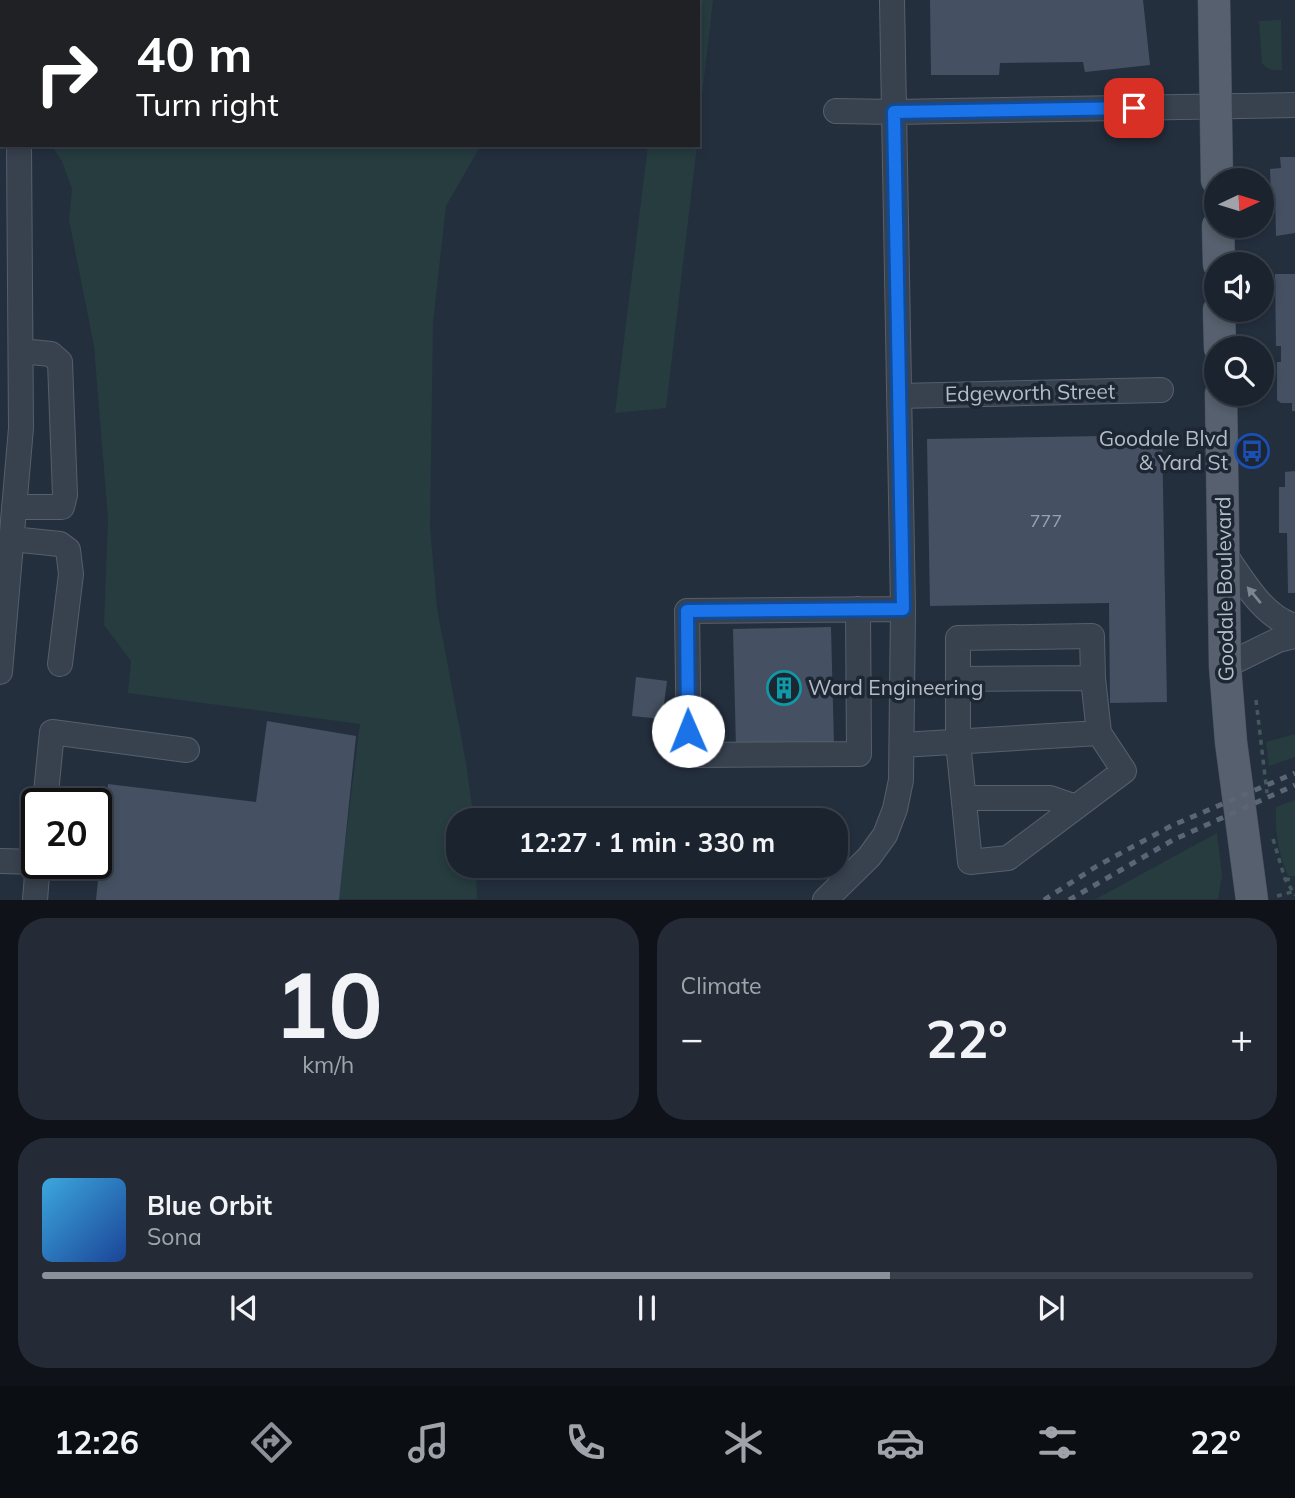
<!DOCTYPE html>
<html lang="en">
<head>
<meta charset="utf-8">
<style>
  body { margin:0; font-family:Mulish,sans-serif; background:#242b36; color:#f1f3f6; height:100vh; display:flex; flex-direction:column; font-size:26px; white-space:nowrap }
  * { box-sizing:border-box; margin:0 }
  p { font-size:23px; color:#a0a4aa }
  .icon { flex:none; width:38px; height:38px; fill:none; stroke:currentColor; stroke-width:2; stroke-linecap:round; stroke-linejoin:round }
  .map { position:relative; height:900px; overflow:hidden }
  .details { display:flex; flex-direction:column; gap:18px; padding:18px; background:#0f1319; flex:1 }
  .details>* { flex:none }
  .top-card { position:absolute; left:0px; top:0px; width:700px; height:147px; box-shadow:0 4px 10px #0003,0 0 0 2px #39404a; background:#202124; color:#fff; overflow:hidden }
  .needle { width:46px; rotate:86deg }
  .fabs { position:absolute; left:1204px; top:168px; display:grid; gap:14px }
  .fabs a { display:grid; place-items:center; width:70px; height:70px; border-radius:50%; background:#1b232e; box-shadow:0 4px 10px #0003,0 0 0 2px #39404a; font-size:35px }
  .speed { position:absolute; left:21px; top:788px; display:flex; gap:14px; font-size:35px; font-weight:700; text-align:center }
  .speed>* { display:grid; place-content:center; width:91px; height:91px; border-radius:50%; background:#1b232e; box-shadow:0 4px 10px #0003,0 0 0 2px #39404a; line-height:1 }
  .speed .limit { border:4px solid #111; border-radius:10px; background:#fff; color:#111 }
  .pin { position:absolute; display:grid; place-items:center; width:60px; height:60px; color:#fff; margin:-30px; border-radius:14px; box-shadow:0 4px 10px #0006 }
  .me { position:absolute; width:77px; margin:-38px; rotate:359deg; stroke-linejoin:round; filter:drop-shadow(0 0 5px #0008) }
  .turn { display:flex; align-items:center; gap:24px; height:147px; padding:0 21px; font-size:32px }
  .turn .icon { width:91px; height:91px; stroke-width:2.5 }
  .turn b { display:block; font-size:49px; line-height:60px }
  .big { font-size:52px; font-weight:700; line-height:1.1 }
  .details .card { flex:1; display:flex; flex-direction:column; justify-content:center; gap:10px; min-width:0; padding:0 24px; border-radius:28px; background:#242b36 }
  .details .dial { align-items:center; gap:0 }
  .dial b { font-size:91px; line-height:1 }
  .song { display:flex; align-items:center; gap:21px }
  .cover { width:84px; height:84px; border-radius:10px; background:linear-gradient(135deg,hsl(200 70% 55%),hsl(220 70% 35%)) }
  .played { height:7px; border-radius:4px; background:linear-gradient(90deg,#8c9099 70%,#39404a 70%) }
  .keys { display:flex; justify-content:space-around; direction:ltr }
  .heat { display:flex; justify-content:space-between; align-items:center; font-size:38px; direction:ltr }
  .details .tiles { flex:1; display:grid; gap:18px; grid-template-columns:1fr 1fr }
  .card:last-child { grid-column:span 2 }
  .trip { position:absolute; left:446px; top:808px; width:402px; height:70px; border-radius:28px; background:#1b232e; box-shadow:0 4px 10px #0003,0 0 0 2px #39404a; font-weight:700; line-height:70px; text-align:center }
  .menu { display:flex; height:112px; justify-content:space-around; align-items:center; background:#0b0e12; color:#a0a4aa }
  .menu .icon { width:49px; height:49px }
  .menu .current { color:#8c9099 }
  .menu b { font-size:32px; color:#f1f3f6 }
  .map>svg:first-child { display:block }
  .green { fill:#263c3f }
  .building { fill:#455162 }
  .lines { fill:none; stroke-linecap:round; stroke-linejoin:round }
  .minor-casing { stroke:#565f6c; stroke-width:26 }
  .major-casing { stroke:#414a57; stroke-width:33 }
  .path { stroke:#44595c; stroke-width:3.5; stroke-dasharray:5 5; stroke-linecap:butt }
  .minor { stroke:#38414e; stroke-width:24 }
  .major { stroke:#56606e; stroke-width:32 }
  .rail { stroke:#5a6575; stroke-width:5; stroke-dasharray:7 7; stroke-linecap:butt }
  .oneway { fill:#7c8592 }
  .route-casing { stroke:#114b97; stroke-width:18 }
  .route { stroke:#1a73e8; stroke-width:12 }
  .labels { text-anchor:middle; stroke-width:7; stroke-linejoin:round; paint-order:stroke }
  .number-label { font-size:18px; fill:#98a1af }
  .street-label { font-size:21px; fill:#b4bcc9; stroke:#1d2633 }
  .poi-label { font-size:21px; fill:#b4bcc9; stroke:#1d2633; text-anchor:end }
</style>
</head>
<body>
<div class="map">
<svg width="1295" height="900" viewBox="0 0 1295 900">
  <rect width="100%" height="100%" fill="#242f3e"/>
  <path class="green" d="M144 0H528V2Z
    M666 0H713L698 131V2Z
    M1281 20 1282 70C1274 71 1267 70 1262 63L1259 21Z
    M51 145H481L446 206 433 322 430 527 437 608 466 763 474 821H458V866H476L477 899H338L360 724 128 693 131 661 104 625 108 519 94 346 69 220 72 189 62 161Z
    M648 145H697L666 408 615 413Z
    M1295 734V757L1269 766 1266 742Z
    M1295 800V876H1288C1278 853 1275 832 1276 807Z
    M1217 833 1222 875 1218 899H1096Z"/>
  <path class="building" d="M930 0H1143L1150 65 1085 72 1083 62 1000 63 999 75H931Z
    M1280 157H1295V233L1276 236 1275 194 1271 193 1270 169 1281 168Z
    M1275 274H1295V411H1292V403H1281L1277 400V362H1281V346H1276Z
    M1162 435 1167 702 1110 703 1109 603 930 606 927 439Z
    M1295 471V593H1288L1287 533H1279V487H1285V472Z
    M831 627 834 746 736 748 733 629Z
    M636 677 667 681 662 719 632 716Z
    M267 721 356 736 339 900H96L108 784 256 802Z"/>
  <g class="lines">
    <g class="minor-casing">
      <path id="minor" d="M32 2V0
        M836 111 894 112 1295 105
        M899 396 1161 390
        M14 507H62L65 495 60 362 51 354 21 351
        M12 539 60 544 68 550 71 574 60 664
        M1223 552C1242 578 1262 617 1295 626
        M858 609 859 754 689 755 687 611 903 609
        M1225 666 1278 640 1295 636
        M0 672 21 428 19 145
        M958 679 1093 678
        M902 745 1099 733 1093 678 1092 636 958 638V742L970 862 1008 858 1124 771 1099 733
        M964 798H1050L1076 807
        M45 803 52 732 187 750
        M0 861 37 862
        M35 900 38 863
        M825 900 869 857 885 835 895 809 901 780 903 609 892 0"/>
    </g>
    <g class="major-casing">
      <path id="major" d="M1214 0 1217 180
        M1218 226 1219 264
        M1219 310 1220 348
        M1221 394 1225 666 1231 742 1252 900"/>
    </g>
    <path class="path" d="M1256 700 1267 793
      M1273 839 1285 879 1295 895
      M1285 879 1295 880
      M1277 896 1292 892"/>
    <use href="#minor" class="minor"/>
    <use href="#major" class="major"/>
    <path class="rail" d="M1044 900 1097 866 1171 826 1295 773
      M1069 900 1173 840 1295 785"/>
  </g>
  <defs><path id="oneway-solid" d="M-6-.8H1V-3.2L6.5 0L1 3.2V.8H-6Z" transform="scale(1.75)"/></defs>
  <use class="oneway" href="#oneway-solid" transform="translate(1254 595) rotate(-130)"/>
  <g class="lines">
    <g class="route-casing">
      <path id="route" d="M688 731 687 611 903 609 894 112 1134 108"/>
    </g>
    <use href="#route" class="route"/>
  </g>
  <defs>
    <g id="bus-ring" transform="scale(1.75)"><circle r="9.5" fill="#1d2633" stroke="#1a4fb4" stroke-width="1.5"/><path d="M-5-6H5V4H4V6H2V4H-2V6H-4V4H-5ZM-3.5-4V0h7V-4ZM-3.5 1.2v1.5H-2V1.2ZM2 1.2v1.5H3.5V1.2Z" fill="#1a4fb4"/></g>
    <g id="building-ring" transform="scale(1.75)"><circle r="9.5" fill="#1d2633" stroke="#0f9aa8" stroke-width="1.5"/><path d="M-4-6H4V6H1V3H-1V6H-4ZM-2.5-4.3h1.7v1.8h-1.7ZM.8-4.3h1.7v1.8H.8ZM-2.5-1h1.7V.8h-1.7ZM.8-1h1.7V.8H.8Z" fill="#0f9aa8"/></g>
  </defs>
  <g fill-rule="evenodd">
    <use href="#bus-ring" x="1252" y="451"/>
    <use href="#building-ring" x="784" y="688"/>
  </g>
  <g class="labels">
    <g class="number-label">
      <text x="1046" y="527">777</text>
    </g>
    <g class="street-label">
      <text transform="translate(1030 393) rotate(-1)" y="7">Edgeworth Street</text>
      <text transform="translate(1225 589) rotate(-91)" y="7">Goodale Boulevard</text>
    </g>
    <g class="poi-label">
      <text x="1228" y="446">Goodale Blvd<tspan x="1228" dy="24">&amp; Yard St</tspan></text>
      <text x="808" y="695" text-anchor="start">Ward Engineering</text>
    </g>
  </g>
</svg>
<div class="fabs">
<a><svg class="needle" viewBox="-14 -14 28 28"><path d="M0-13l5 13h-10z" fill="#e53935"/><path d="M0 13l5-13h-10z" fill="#a0a4aa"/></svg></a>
<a><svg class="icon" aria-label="sound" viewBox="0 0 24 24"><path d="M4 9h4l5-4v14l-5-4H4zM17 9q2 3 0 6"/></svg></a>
<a><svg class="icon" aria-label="search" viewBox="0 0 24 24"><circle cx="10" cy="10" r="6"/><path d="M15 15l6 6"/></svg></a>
</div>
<div class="speed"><div class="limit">20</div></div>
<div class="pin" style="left:1134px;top:108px;background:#d93025"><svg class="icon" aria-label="arrive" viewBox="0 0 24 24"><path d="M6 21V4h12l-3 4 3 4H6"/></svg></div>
<svg class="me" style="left:688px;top:731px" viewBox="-20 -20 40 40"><circle r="19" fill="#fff"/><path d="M0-13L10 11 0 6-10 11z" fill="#1a73e8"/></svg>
<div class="trip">12:27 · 1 min · 330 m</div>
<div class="top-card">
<div class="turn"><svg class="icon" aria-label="right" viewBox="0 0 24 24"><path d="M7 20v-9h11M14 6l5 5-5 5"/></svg><div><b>40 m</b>Turn right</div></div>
</div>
</div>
<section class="details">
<div class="tiles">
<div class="card dial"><b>10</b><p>km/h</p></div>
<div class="card"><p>Climate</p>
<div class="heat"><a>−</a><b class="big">22°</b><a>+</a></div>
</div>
<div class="card">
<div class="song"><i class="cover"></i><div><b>Blue Orbit</b><p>Sona</p></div></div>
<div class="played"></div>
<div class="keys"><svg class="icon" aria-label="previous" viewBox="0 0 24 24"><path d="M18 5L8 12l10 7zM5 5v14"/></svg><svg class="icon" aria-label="pause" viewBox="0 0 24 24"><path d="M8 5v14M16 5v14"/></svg><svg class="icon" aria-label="next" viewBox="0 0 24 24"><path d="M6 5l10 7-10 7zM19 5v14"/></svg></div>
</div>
</div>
</section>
<nav class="menu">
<b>12:26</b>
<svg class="icon current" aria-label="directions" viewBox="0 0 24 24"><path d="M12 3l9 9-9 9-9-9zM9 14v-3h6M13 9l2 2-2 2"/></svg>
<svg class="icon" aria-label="music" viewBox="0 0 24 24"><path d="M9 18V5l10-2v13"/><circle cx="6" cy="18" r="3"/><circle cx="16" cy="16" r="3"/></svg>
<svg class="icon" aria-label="phone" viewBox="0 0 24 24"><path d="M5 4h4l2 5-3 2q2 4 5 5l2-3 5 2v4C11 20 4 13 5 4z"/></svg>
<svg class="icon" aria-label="climate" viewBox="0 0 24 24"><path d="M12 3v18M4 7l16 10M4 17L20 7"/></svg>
<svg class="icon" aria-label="car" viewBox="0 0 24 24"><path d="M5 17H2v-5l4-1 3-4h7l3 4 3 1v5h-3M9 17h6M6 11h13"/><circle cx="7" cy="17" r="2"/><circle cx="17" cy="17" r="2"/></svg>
<svg class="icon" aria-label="filters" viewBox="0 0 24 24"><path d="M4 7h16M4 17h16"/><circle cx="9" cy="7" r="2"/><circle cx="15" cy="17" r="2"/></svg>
<b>22°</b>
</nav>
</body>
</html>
